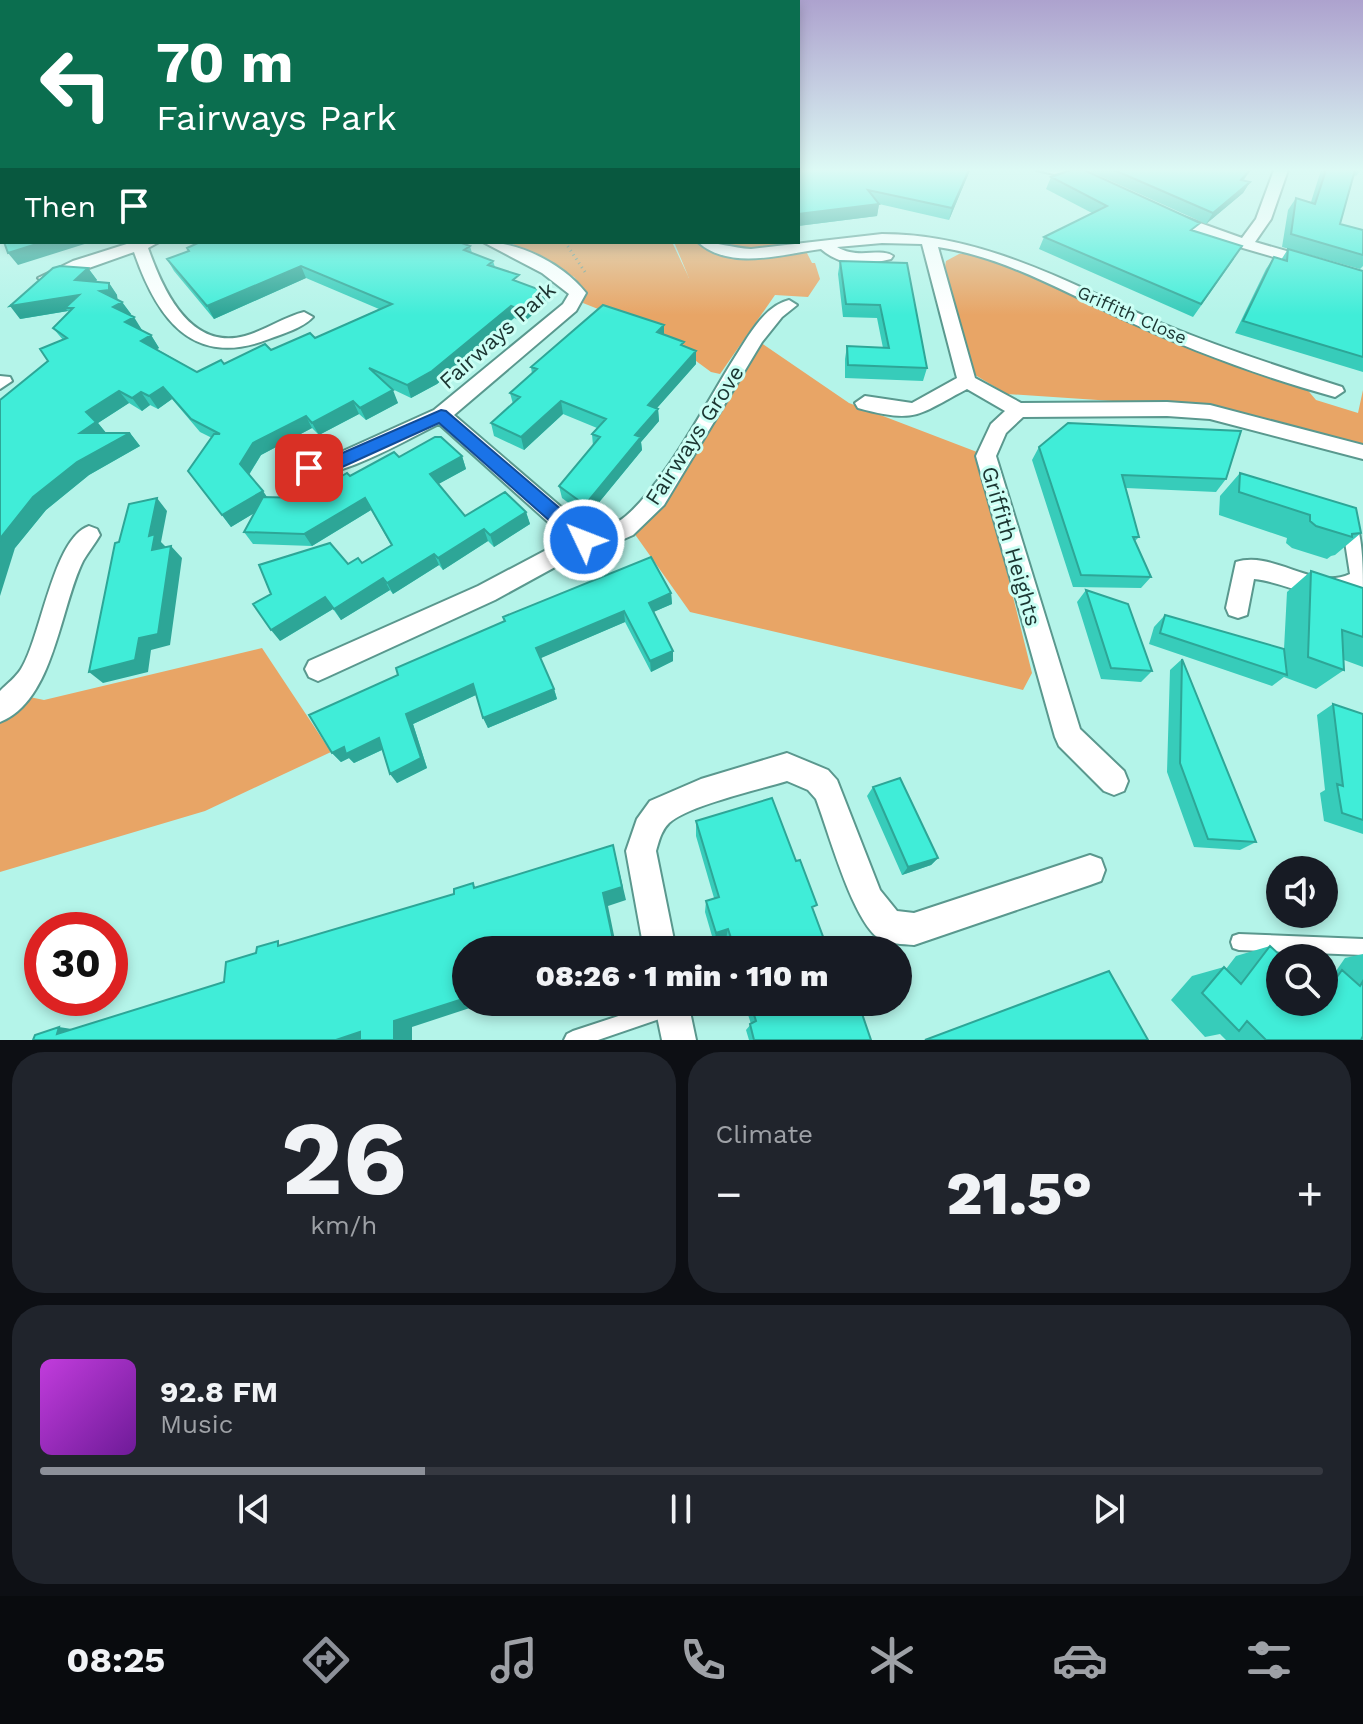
<!DOCTYPE html>
<html lang="en">
<head>
<meta charset="utf-8">
<style>
  body { margin:0; font-family:"Work Sans",sans-serif; background:#20242c; color:#f1f3f6; height:100vh; display:flex; flex-direction:column; font-size:30px; white-space:nowrap }
  * { box-sizing:border-box; margin:0 }
  p { font-size:26px; color:#9ea1a6 }
  .icon { flex:none; width:44px; height:44px; fill:none; stroke:currentColor; stroke-width:2; stroke-linecap:round; stroke-linejoin:round }
  .map { position:relative; height:1040px; overflow:hidden }
  .side { display:flex; flex-direction:column; gap:12px; padding:12px; background:#0d0f14; flex:1 }
  .side>* { flex:none }
  .hud { position:absolute; left:0px; top:0px; width:800px; height:244px; box-shadow:0 4px 12px #0003; background:#0b6e4f; color:#fff; overflow:hidden }
  .tools { position:absolute; left:1266px; top:856px; display:grid; gap:16px }
  .tools a { display:grid; place-items:center; width:72px; height:72px; border-radius:50%; background:#171b24; box-shadow:0 4px 12px #0003; font-size:40px }
  .speed { position:absolute; left:24px; top:912px; display:flex; gap:16px; font-size:40px; font-weight:700; text-align:center }
  .speed>* { display:grid; place-content:center; width:104px; height:104px; border-radius:50%; background:#171b24; box-shadow:0 4px 12px #0003; line-height:1 }
  .speed .limit { border:12px solid #d22; background:#fff; color:#111 }
  .pin { position:absolute; display:grid; place-items:center; width:68px; height:68px; color:#fff; margin:-34px; border-radius:16px; box-shadow:0 4px 12px #0006 }
  .me { position:absolute; width:88px; margin:-44px; rotate:313deg; stroke-linejoin:round; filter:drop-shadow(0 0 6px #0008) }
  .turn { display:flex; align-items:center; gap:28px; height:168px; padding:0 24px; font-size:36px }
  .turn .icon { width:104px; height:104px; stroke-width:2.5 }
  .turn b { display:block; font-size:56px; line-height:68px }
  .then { display:flex; align-items:center; height:76px; padding:0 24px; background:#0003; gap:16px; font-size:30px }
  .big { font-size:60px; font-weight:800; line-height:1.1 }
  .side .widget { flex:1; display:flex; flex-direction:column; justify-content:center; gap:12px; min-width:0; padding:0 28px; border-radius:32px; background:#20242c }
  .side .dial { align-items:center; gap:0 }
  .dial b { font-size:104px; line-height:1 }
  .song { display:flex; align-items:center; gap:24px }
  .cover { width:96px; height:96px; border-radius:12px; background:linear-gradient(135deg,hsl(290 70% 55%),hsl(280 70% 35%)) }
  .played { height:8px; border-radius:4px; background:linear-gradient(90deg,#8c9099 30%,#363941 30%) }
  .keys { display:flex; justify-content:space-around; direction:ltr }
  .heat { display:flex; justify-content:space-between; align-items:center; font-size:44px; direction:ltr }
  .side .tiles { flex:1; display:grid; gap:12px; grid-template-columns:1fr 1fr }
  .widget:last-child { grid-column:span 2 }
  .trip { position:absolute; left:452px; top:936px; width:460px; height:80px; border-radius:40px; background:#171b24; box-shadow:0 4px 12px #0003; font-weight:800; line-height:80px; text-align:center }
  .dock { display:flex; height:128px; justify-content:space-around; align-items:center; background:#090b0e; color:#9ea1a6 }
  .dock .icon { width:56px; height:56px }
  .dock .on { color:#8c9099 }
  .dock b { font-size:36px; color:#f1f3f6 }
  .map>svg:first-child { display:block }
  .green { fill:#e8a566 }
  .lines { fill:none; stroke-linecap:round; stroke-linejoin:round }
  .lane-casing { stroke:#5a988e; stroke-width:4 }
  .street-casing { stroke:#5a988e; stroke-width:4 }
  .path { stroke:#6c9a92; stroke-width:3; stroke-dasharray:1 4; stroke-linecap:butt }
  .lane { fill:#fff; fill-rule:evenodd }
  .street { fill:#fff; fill-rule:evenodd }
  .wall { fill:#37ccba }
  .shaded-wall { fill:#2da697 }
  .building { fill:#40edd8; stroke:#2da697; stroke-width:2 }
  .route { fill:#1a73e8; stroke:#114b97; stroke-width:2 }
  .labels { text-anchor:middle; stroke-width:6; stroke-linejoin:round; paint-order:stroke }
  .far-street-label { font-size:18px; fill:#1b3531; stroke:#ccfff5 }
  .street-label { font-size:22px; fill:#1b3531; stroke:#ccfff5 }
</style>
</head>
<body>
<div class="map">
<svg width="1363" height="1040" viewBox="0 0 1363 1040">
  <rect width="100%" height="100%" fill="#b4f4e9"/>
  <path class="green" d="M509 242H672L689 278 674 242H789L794 248 804 247 812 263H815L820 279 808 297 775 295 720 374 711 372 658 333 583 303 585 291 574 277Z
    M959 254H973L1005 264 1121 319 1229 362 1305 387 1316 400 1358 413 1363 390V446L1172 405 1007 394 975 375 969 363 945 267 946 261Z
    M757 340 849 403 977 452 1032 673 1023 690 690 612 629 526Z
    M262 648 331 752 205 811 0 872V710L15 694 44 700Z"/>
  <g class="lines">
    <g class="lane-casing">
      <path id="lane" d="M1037 170H1073L1054 174Z
        M1239 934 1363 939V955L1239 950 1233 948 1231 942 1233 936Z
        M661 1002H674L676 1008 674 1014 598 1040H564L567 1034 573 1031Z"/>
    </g>
    <g class="street-casing">
      <path id="street" d="M1274 170H1288L1271 219 1255 242 1363 273V283L1212 239 1163 217 1170 213 1175 214 1242 238 1256 219Z
        M0 179H2V187H0Z
        M882 234C984 234 1067 283 1158 322 1218 347 1280 367 1342 387L1344 391 1335 397C1262 377 1190 350 1121 318 1062 291 1004 257 938 247L975 378 1021 403 1167 402 1210 405 1363 445V459L1210 419 1167 416 1023 417 1006 433 996 456 1080 729 1124 771 1128 781 1124 791 1114 795 1104 791 1059 746 1055 737 976 456 991 424 1005 411 967 389C917 415 917 424 858 408L855 403 865 396 912 403 957 378 922 244 882 243 837 247C858 260 881 247 893 256L891 259C866 265 841 267 821 249 783 254 730 271 698 242 717 242 732 248 751 249Z
        M133 242H159L148 248C163 290 190 351 245 336 266 330 284 317 304 312L313 317C303 328 282 334 269 339 192 369 157 318 134 252L52 281 46 283 38 278 73 261Z
        M483 242C520 242 563 264 586 293L576 311 454 415 589 531C600 530 609 529 618 522 659 495 707 401 735 357 748 337 764 306 789 300L797 305 782 317 762 342 664 505 633 535 608 546 588 549 495 600 327 677 318 681 309 677 305 669 309 661 478 586 567 539 439 424C407 439 335 483 302 473L299 468 302 463 330 457 434 410 563 304 569 294 542 273Z
        M0 376 10 377 12 381 0 389Z
        M1344 506C1363 515 1363 565 1363 590 1326 610 1292 583 1254 579L1247 615 1238 618 1229 615 1226 608 1236 562C1274 550 1313 591 1350 574L1343 529 1333 514 1336 508Z
        M89 526 97 529 100 535C95 544 88 552 83 561 60 607 54 701 0 722V691C7 684 16 677 21 669 41 638 53 538 89 526Z
        M787 753 828 770 837 780 880 890 897 911 914 913 1090 855 1101 859 1105 870 1101 881 1090 885 914 945C903 944 887 944 877 937 851 915 829 833 816 799L808 790 787 781C760 789 687 806 669 823 661 831 659 841 656 851L676 950H644L626 851 637 819 650 801 701 779Z
        M654 1002H688L696 1040H662Z"/>
    </g>
    <path class="path" d="M565 242 585 272"/>
    <use href="#lane" class="lane"/>
    <use href="#street" class="street"/>
  </g>
  <path class="wall" d="M798 170H970L949 220 879 204 877 216 798 226Z
    M1092 170H1250L1244 180 1250 182 1243 193 1206 224 1091 172Z
    M1321 170H1361L1356 176 1354 175 1340 224 1363 230V266L1360 269 1282 247 1288 210 1296 198 1311 202Z
    M1051 177 1195 231 1234 259 1193 317 1039 249 1044 237 1092 213 1046 189Z
    M470 246 472 253 493 261 495 267 520 283 546 303 524 322 514 318 437 384 411 398 390 388 398 403 366 420 359 414 319 435 312 428 261 455 249 475 267 497 304 498 350 476 399 457 462 456 466 469 438 484 465 516 526 512 530 524 494 547 488 541 443 570 439 565 393 594 390 590 341 620 333 609 280 641 348 564 362 563 391 545 371 510 312 546 253 544 244 532 254 513 231 527 188 471 212 438 200 432 172 399 158 409 150 405 142 411 129 403 98 423 106 433H130L140 446 89 475 46 510 15 548 48 361 63 340 53 328 69 312 68 311 20 319 88 268 97 280 95 282 109 283 117 295V300L122 302 131 314 130 315 142 330 151 335 159 348 157 349 197 372 315 338 379 309 306 278 214 319 174 271 167 259 189 251 187 248Z
    M1288 249 1363 271V372L1235 333 1266 269 1274 257 1281 260Z
    M840 261 907 263 927 368 923 381 845 378V359L847 346 883 348 877 318 843 317 838 274Z
    M664 335 684 346 696 364 657 408 658 409 659 421 641 442 642 450 587 517 562 498 559 486 593 446 592 434 597 428 563 414 524 450 494 436 491 423 513 404 510 393 532 374 531 367Z
    M1039 447 1226 479 1216 492 1126 488 1139 537 1135 541 1151 577 1141 588 1073 587 1032 460Z
    M1240 473 1361 533 1335 555 1331 556 1327 559 1292 548 1286 543 1287 538 1219 515 1220 496Z
    M1311 571 1363 588V667L1344 660V670L1316 689 1284 677 1272 686 1149 644 1154 627 1165 615 1284 649 1287 592Z
    M1086 590 1152 671 1141 682 1101 679 1077 602Z
    M671 593 672 604 653 612 673 661 651 672 625 622 540 658 554 689 557 699 488 728 476 695 413 724 427 768 397 783 382 750 354 763 349 758 341 762 332 753 309 715Z
    M1182 659 1256 842 1240 850 1194 847 1167 772 1170 670Z
    M1333 704 1363 714V834L1324 821 1320 793 1325 790 1317 715Z
    M873 787 938 858 931 865 902 875 867 796Z
    M696 821 814 911 828 950H729L726 939 714 943 705 912 706 901 714 898 696 836Z
    M1270 946 1324 1002V974L1336 971 1345 958 1363 954V1040H1226L1220 1034 1205 1037 1171 1000 1192 976 1224 967 1226 969 1236 956Z
    M744 1002H858L871 1040H749L746 1030 751 1024Z"/>
  <path class="shaded-wall" d="M969 170H970L949 220 952 208Z
    M1250 182 1243 193 1206 224 1213 213Z
    M879 204 877 216 798 226V214Z
    M43 242H91L18 265 8 253Z
    M301 266 306 278 214 319 207 306Z
    M88 268 97 280 84 293 75 280Z
    M109 283 117 295 118 302 100 291Z
    M543 291 546 303 524 322 521 310Z
    M79 295 65 308 68 311 20 319 10 306Z
    M122 302 131 314 122 320 113 307Z
    M511 306 514 318 437 384 411 398 407 385Z
    M134 317 142 330 134 335 125 322Z
    M664 325V338L657 332Z
    M151 335 159 348 150 353 141 341Z
    M696 351V364L649 417 648 405Z
    M163 387 172 399 158 409 149 396Z
    M393 390 398 403 366 420 360 408Z
    M119 391 129 403 98 423 107 434 80 433 86 412Z
    M141 392 150 405 142 411 132 398Z
    M353 401 359 414 319 435 312 423Z
    M561 401 563 414 524 450 521 437Z
    M658 409 659 421 641 442 642 450 587 517 585 505 635 435Z
    M306 416 312 428 261 455 248 476 240 464 253 443Z
    M130 433 140 446 89 475 46 510 15 548 0 596V541L2 536 33 497 77 462Z
    M462 456 466 469 435 486 430 474Z
    M263 491 271 503 231 527 222 515Z
    M157 498 167 511 161 542 166 547 152 550 149 536Z
    M365 498 371 510 312 546 304 534Z
    M526 512 530 524 494 547 490 535Z
    M484 529 488 541 443 570 438 558Z
    M171 546 182 558 170 645 151 650 148 672 103 683 89 672 139 638Z
    M434 554 439 565 393 594 387 583Z
    M383 578 390 590 341 620 334 609Z
    M671 593 672 604 649 614V603Z
    M325 597 333 609 280 641 271 630Z
    M624 611 625 622 539 659 536 648Z
    M673 651V661L651 672 650 661Z
    M473 684 478 694 413 724 427 768 397 783 390 774 406 714Z
    M554 689 557 699 488 728 483 718Z
    M379 738 386 748 354 763 349 758 341 762 332 753 344 747Z
    M613 845 626 900 608 906 617 950H614L603 893Z
    M938 858 931 865 902 875 908 867Z
    M728 929 726 939 714 943 716 933Z
    M466 998V1002H488L412 1027V1040H394V1021Z
    M59 1027 97 1033 57 1034Z
    M360 1032 372 1040H336Z"/>
  <path class="building" d="M798 170H969L952 208 868 190 879 204 798 214Z
    M1071 170H1084L1200 223 1191 230 1242 246 1201 304 1044 237 1107 206 1051 177Z
    M1114 170H1250L1241 180 1250 182 1213 213Z
    M1326 170H1355L1340 224 1363 230V255L1291 234 1296 198 1315 204Z
    M0 190H2V238L0 233Z
    M4 242H43L8 253Z
    M200 242H459L470 246 464 250 493 261 488 265 519 275 513 280 543 291 521 310 511 306 432 371 407 385 369 368 393 390 360 408 353 401 312 423 306 416 253 443 240 464 263 491 222 515 188 471 214 434H220L191 419 163 387 149 396 141 392 132 398 119 391 86 412 96 422 80 433H130L77 462 33 497 2 536 0 541V400L48 361 40 349 67 338 53 328 73 308H65L79 295 10 306 53 268 60 266 88 268 75 280 109 283V290L100 291 122 302 113 307 134 317 125 322 151 335 141 341 197 372 221 360 224 364 265 344 271 350 310 333 315 338 392 304 301 266 207 306 167 259 189 251 187 248Z
    M1288 249 1363 271V357L1243 321 1274 257 1287 261Z
    M840 261 907 263 927 368 848 365 847 346 889 348 880 305 846 304Z
    M603 305 664 325 657 332 684 342 681 345 696 351 648 405 658 409 635 435 641 437 585 505 559 486 600 437 592 434 606 419 561 401 521 437 491 423 520 397 510 393 537 369 531 367Z
    M1068 423 1241 431 1226 479 1122 475 1139 537H1133L1151 577 1081 575 1039 447Z
    M435 437H441L462 456 430 474 465 516 505 492 526 512 490 535 484 529 438 558 434 554 387 583 383 578 334 609 325 597 271 630 253 604 271 594 259 565 330 543 348 564 358 558 362 563 392 545 365 498 304 534 244 532 263 497 304 498 347 473 350 476 394 452 399 457Z
    M1240 473 1356 508 1361 533 1352 534V537L1316 526 1310 521V515L1239 492Z
    M157 498 149 536 155 534 152 550 171 546 158 634 139 638 135 660 89 672 115 543 119 542 129 504Z
    M651 557 671 593 649 603 673 651 650 661 624 611 536 648 554 689 483 718 473 684 406 714 421 758 390 774 379 738 346 754 344 747 332 753 309 715 398 675 396 668 505 621 503 617Z
    M1311 571 1363 588V637L1342 630 1344 670 1308 657Z
    M1086 590 1128 604 1152 671 1111 668Z
    M1165 615 1284 649 1287 675 1160 633Z
    M1182 659 1256 842 1208 839 1180 763Z
    M1333 704 1363 714V820L1342 813 1337 784 1343 786Z
    M900 778 938 858 908 867 873 787Z
    M772 798 796 861 800 860 817 905 812 907 828 950H735L728 929 716 933 706 901 719 897 696 821Z
    M613 845 622 887 603 893 615 949 466 950V998L394 1021V1040H360V1032L336 1040H33L35 1035 59 1027 57 1034 224 982 226 962 256 953 257 947 278 941V946L454 894V889L473 883 474 888Z
    M1270 946 1283 958H1280V1002H1324V995L1342 970 1360 986 1363 981V1036L1361 1040H1266L1247 1021 1239 1031 1202 993 1224 967 1241 984Z
    M1109 971 1148 1040H925Z
    M750 1002H858L871 1040H754L750 1024 756 1021Z"/>
  <linearGradient id="sky" x2="0" y2="1"><stop stop-color="#ada2ce"/><stop offset="0.54" stop-color="#ddfaf5"/><stop offset="1" stop-color="#ddfaf5" stop-opacity="0"/></linearGradient>
  <rect width="1363" height="315" fill="url(#sky)"/>
  <path class="route" d="M441 410 446 411 591 535 593 540 591 545H577L439 423 340 468 309 474 300 468 303 464 331 458Z"/>
  <g class="labels">
    <g class="far-street-label">
      <text transform="translate(1132 315) rotate(24)" y="6">Griffith Close</text>
    </g>
    <g class="street-label">
      <text transform="translate(497 335) rotate(-42)" y="8">Fairways Park</text>
      <text transform="translate(694 435) rotate(-57)" y="8">Fairways Grove</text>
      <text transform="translate(1012 546) rotate(74)" y="8">Griffith Heights</text>
    </g>
  </g>
</svg>
<div class="tools">
<a><svg class="icon" aria-label="sound" viewBox="0 0 24 24"><path d="M4 9h4l5-4v14l-5-4H4zM17 9q2 3 0 6"/></svg></a>
<a><svg class="icon" aria-label="search" viewBox="0 0 24 24"><circle cx="10" cy="10" r="6"/><path d="M15 15l6 6"/></svg></a>
</div>
<div class="speed"><div class="limit">30</div></div>
<div class="pin" style="left:309px;top:468px;background:#d93025"><svg class="icon" aria-label="arrive" viewBox="0 0 24 24"><path d="M6 21V4h12l-3 4 3 4H6"/></svg></div>
<svg class="me" style="left:584px;top:540px" viewBox="-20 -20 40 40"><circle r="17" fill="#1a73e8" stroke="#fff" stroke-width="3"/><path d="M0-11L8 9 0 5-8 9z" fill="#fff"/></svg>
<div class="trip">08:26 · 1 min · 110 m</div>
<div class="hud">
<div class="turn"><svg class="icon" aria-label="left" viewBox="0 0 24 24"><path d="M17 20v-9H6M10 6l-5 5 5 5"/></svg><div><b>70 m</b>Fairways Park</div></div>
<div class="then">Then<svg class="icon" aria-label="arrive" viewBox="0 0 24 24"><path d="M6 21V4h12l-3 4 3 4H6"/></svg></div>
</div>
</div>
<section class="side">
<div class="tiles">
<div class="widget dial"><b>26</b><p>km/h</p></div>
<div class="widget"><p>Climate</p>
<div class="heat"><a>−</a><b class="big">21.5°</b><a>+</a></div>
</div>
<div class="widget">
<div class="song"><i class="cover"></i><div><b>92.8 FM</b><p>Music</p></div></div>
<div class="played"></div>
<div class="keys"><svg class="icon" aria-label="previous" viewBox="0 0 24 24"><path d="M18 5L8 12l10 7zM5 5v14"/></svg><svg class="icon" aria-label="pause" viewBox="0 0 24 24"><path d="M8 5v14M16 5v14"/></svg><svg class="icon" aria-label="next" viewBox="0 0 24 24"><path d="M6 5l10 7-10 7zM19 5v14"/></svg></div>
</div>
</div>
</section>
<nav class="dock">
<b>08:25</b>
<svg class="icon on" aria-label="directions" viewBox="0 0 24 24"><path d="M12 3l9 9-9 9-9-9zM9 14v-3h6M13 9l2 2-2 2"/></svg>
<svg class="icon" aria-label="music" viewBox="0 0 24 24"><path d="M9 18V5l10-2v13"/><circle cx="6" cy="18" r="3"/><circle cx="16" cy="16" r="3"/></svg>
<svg class="icon" aria-label="phone" viewBox="0 0 24 24"><path d="M5 4h4l2 5-3 2q2 4 5 5l2-3 5 2v4C11 20 4 13 5 4z"/></svg>
<svg class="icon" aria-label="climate" viewBox="0 0 24 24"><path d="M12 3v18M4 7l16 10M4 17L20 7"/></svg>
<svg class="icon" aria-label="car" viewBox="0 0 24 24"><path d="M5 17H2v-5l4-1 3-4h7l3 4 3 1v5h-3M9 17h6M6 11h13"/><circle cx="7" cy="17" r="2"/><circle cx="17" cy="17" r="2"/></svg>
<svg class="icon" aria-label="filters" viewBox="0 0 24 24"><path d="M4 7h16M4 17h16"/><circle cx="9" cy="7" r="2"/><circle cx="15" cy="17" r="2"/></svg>
</nav>
</body>
</html>
